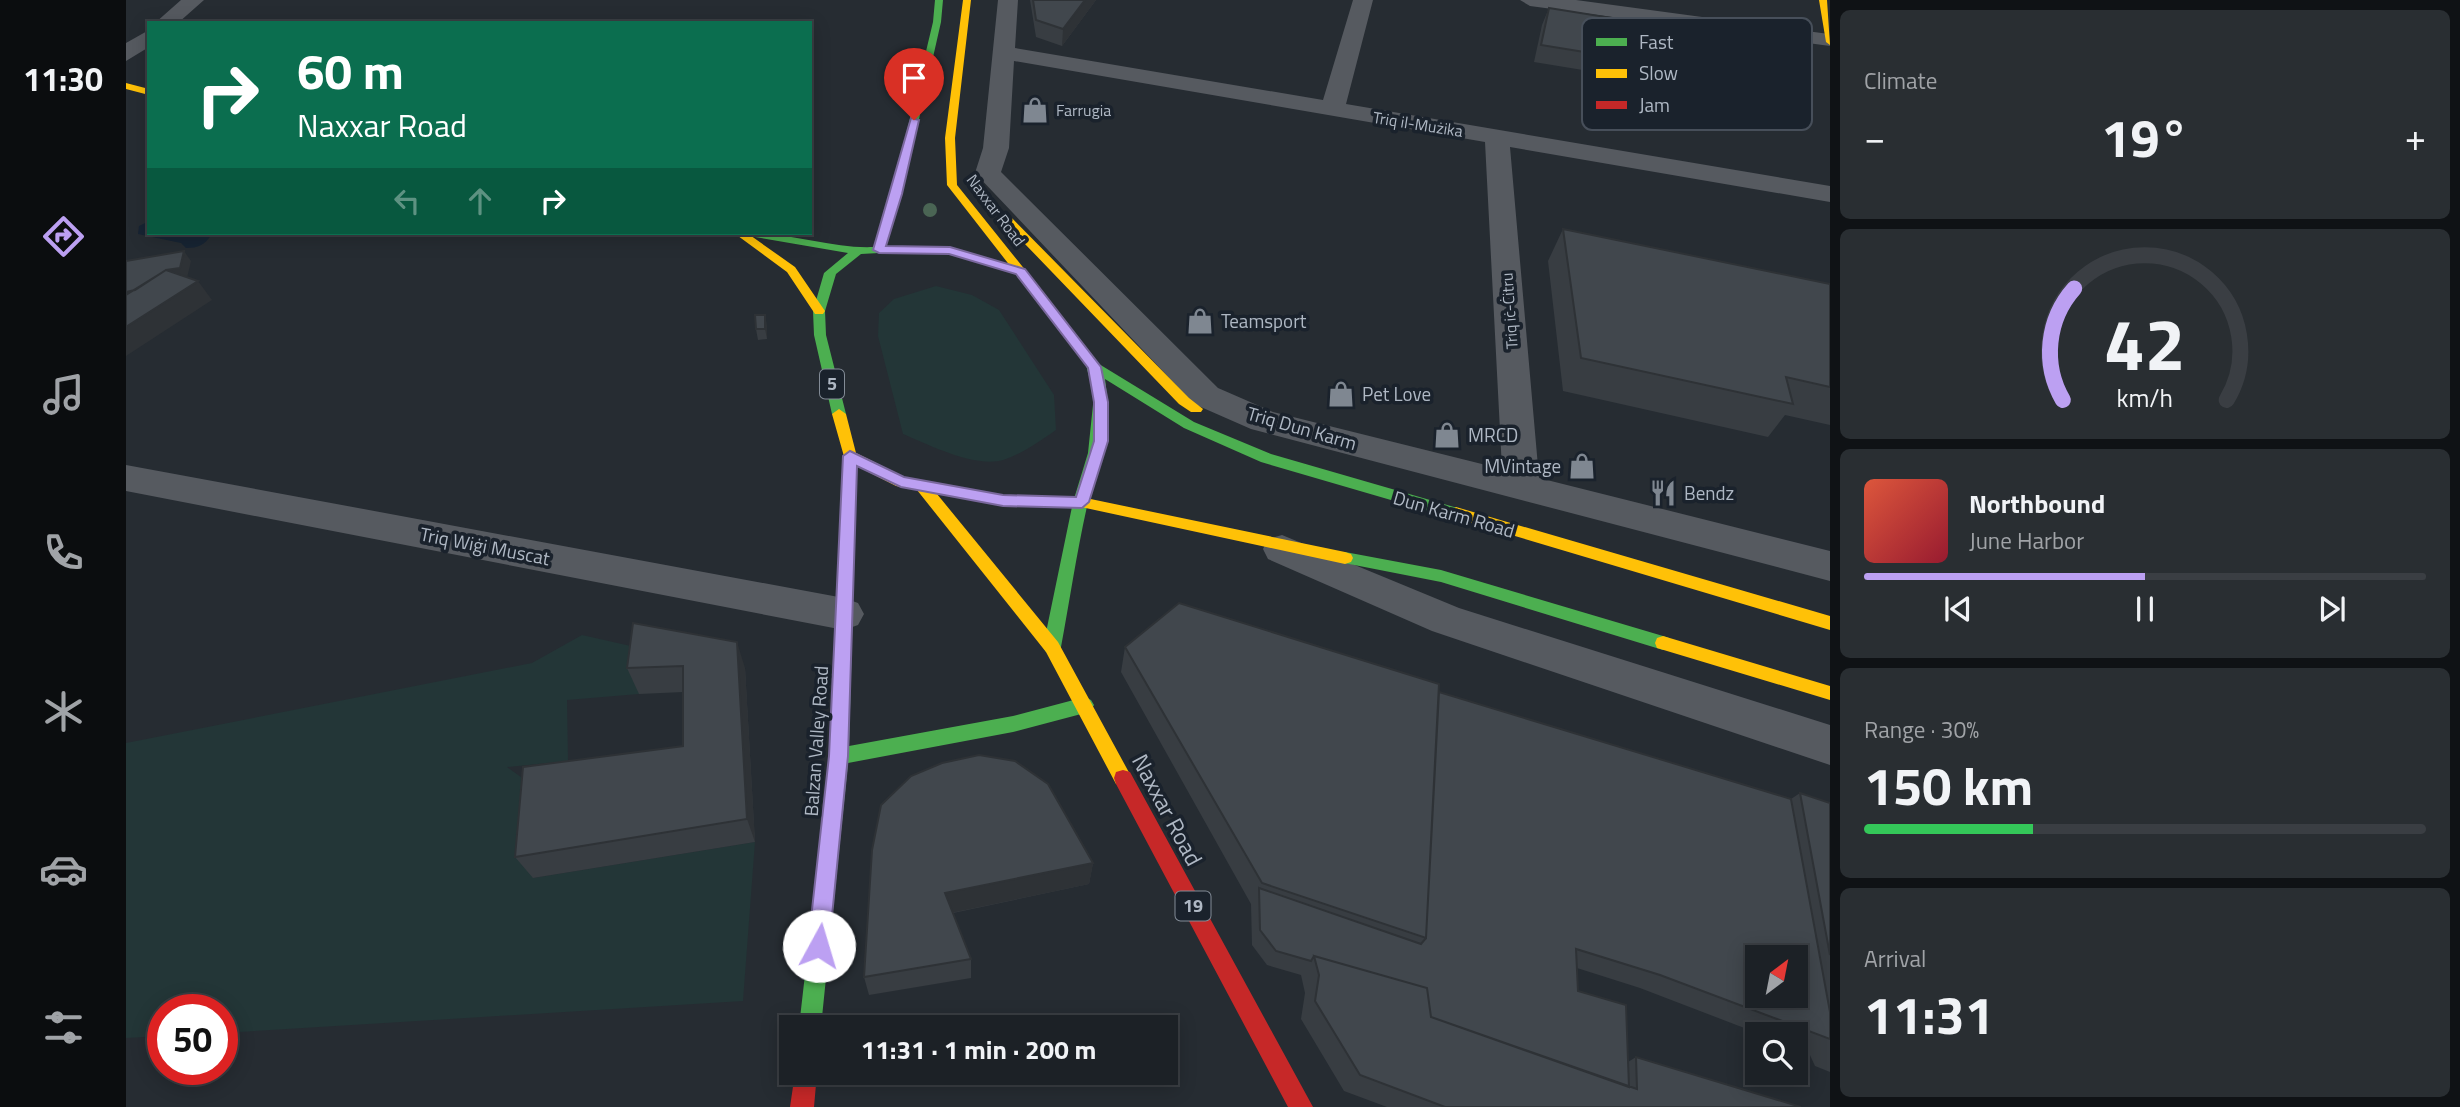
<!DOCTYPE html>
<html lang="en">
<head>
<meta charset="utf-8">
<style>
  body { margin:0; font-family:"Titillium Web",sans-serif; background:#292e32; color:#f1f3f6; height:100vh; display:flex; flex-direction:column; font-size:26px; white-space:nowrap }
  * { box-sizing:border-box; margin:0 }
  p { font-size:23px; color:#a0a3a7 }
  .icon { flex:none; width:38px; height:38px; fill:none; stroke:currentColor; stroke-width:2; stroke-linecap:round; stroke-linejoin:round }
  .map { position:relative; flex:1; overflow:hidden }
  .panel { display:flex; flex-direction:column; gap:10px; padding:10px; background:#0f1215; width:630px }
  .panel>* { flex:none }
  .hud { position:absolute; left:21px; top:21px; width:665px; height:214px; border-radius:0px; box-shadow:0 4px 18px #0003,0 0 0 2px #3a3e43; background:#0b6e4f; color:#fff; overflow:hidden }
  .needle { width:46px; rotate:32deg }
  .fabs { position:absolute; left:1619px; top:945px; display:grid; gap:14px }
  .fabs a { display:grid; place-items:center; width:63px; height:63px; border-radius:0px; background:#1c2126; box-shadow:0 4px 18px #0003,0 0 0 2px #3a3e43; font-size:35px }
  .speed { position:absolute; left:21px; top:994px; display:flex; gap:14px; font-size:35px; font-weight:700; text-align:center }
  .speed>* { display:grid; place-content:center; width:91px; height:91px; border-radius:50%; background:#1c2126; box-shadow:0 4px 18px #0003,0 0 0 2px #3a3e43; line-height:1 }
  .speed .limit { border:10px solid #d22; background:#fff; color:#111 }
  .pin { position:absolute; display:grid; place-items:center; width:60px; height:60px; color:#fff; margin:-72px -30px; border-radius:50% 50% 50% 0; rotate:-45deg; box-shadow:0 0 7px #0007 }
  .pin .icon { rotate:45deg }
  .me { position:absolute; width:77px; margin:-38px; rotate:6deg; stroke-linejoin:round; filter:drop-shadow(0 0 5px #0008) }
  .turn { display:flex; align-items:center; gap:24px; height:147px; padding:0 35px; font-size:32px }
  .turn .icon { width:91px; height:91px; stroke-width:2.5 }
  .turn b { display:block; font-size:49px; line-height:60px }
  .lanes { display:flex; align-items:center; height:66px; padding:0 35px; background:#0003; justify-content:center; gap:35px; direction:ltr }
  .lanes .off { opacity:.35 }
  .big { font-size:52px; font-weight:700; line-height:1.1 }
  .panel .tile { flex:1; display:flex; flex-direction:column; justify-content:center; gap:10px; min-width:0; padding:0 24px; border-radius:10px; background:#292e32 }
  .panel .dial { align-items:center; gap:0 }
  .dial svg { height:182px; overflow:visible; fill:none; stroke:#3a3e43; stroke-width:7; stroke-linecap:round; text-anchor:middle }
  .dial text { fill:#f1f3f6; stroke:none }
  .song { display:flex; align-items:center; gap:21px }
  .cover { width:84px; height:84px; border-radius:10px; background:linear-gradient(135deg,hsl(10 70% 55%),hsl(350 70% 35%)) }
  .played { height:7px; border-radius:4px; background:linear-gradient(90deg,#bca0f2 50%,#3a3e43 50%) }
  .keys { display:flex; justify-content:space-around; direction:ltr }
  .heat { display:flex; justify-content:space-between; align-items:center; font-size:38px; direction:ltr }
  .charge { height:10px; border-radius:5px; background:linear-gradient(90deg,#34c759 30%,#3a3e43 0) }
  .trip { position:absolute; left:653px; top:1015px; width:399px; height:70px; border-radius:0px; background:#1c2126; box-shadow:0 4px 18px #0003,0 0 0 2px #3a3e43; font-weight:700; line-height:70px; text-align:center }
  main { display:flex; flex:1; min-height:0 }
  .tabs { display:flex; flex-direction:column; width:126px; justify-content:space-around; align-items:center; background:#0b0d0f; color:#a0a3a7 }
  .tabs .icon { width:49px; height:49px }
  .tabs .on { color:#bca0f2 }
  .tabs b { font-size:32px; color:#f1f3f6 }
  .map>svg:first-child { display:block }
  .green { fill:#233637 }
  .water { fill:#172433 }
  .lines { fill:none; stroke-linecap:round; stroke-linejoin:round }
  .street { fill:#565a60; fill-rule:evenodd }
  .fast { fill:#4caf50; fill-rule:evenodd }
  .slow { fill:#ffc107; fill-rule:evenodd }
  .jam { fill:#c62828; fill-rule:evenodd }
  .tree { fill:#4a6554 }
  .wall { fill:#383d42 }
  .shaded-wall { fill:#2e3236 }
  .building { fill:#41474d; stroke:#2e3236; stroke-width:2; fill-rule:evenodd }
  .route { fill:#bca0f2; stroke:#7a689d; stroke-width:2 }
  .labels { text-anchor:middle; stroke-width:7; stroke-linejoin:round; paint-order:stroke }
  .far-poi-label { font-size:16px; fill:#afb8c4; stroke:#1a222c; text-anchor:start }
  .far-street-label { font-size:16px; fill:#afb8c4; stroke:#1a222c }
  .shield { fill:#1a222c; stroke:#828b96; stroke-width:2 }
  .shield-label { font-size:18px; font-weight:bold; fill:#afb8c4 }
  .poi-label { font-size:19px; fill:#afb8c4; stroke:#1a222c; text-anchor:start }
  .street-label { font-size:19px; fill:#afb8c4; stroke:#1a222c }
  .near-street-label { font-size:23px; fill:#afb8c4; stroke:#1a222c }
  .key { fill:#1a222c; stroke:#474f5a; stroke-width:2 }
  .key-label { font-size:19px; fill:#afb8c4 }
</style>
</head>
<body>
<main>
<nav class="tabs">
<b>11:30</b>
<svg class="icon on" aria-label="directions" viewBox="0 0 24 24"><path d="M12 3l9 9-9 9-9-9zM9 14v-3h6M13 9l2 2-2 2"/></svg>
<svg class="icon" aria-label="music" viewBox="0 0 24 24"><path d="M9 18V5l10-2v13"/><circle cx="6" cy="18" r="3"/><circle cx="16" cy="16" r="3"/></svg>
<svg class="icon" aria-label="phone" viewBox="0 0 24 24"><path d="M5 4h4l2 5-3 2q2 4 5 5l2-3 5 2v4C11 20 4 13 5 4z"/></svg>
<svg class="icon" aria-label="climate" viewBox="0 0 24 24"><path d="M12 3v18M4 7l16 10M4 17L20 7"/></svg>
<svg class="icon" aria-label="car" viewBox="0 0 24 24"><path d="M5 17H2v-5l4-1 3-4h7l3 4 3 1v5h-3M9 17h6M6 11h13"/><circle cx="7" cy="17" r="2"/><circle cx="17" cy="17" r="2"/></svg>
<svg class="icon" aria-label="filters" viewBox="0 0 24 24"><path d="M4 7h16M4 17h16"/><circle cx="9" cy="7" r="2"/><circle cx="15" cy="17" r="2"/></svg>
</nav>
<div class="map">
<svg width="1704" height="1107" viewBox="0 0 1704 1107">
  <rect width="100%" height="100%" fill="#262c32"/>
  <path class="green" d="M810 286 846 295 873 310 928 395 930 430C914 441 896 454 877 460 849 468 803 445 777 434L752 336 753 313 768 299Z
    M456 635 518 649 513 694 441 700 442 761 381 767 413 790 407 878 629 842 617 1001 96 1033V1010H37V1036L0 1038V743L406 663Z"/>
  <path class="water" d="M23 221V233L85 235C79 245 72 248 60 248L55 243 12 234 13 226Z"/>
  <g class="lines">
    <path class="street" d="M55 0H78L52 23H29Z
      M872 0H892L889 48 1197 100 1227 0H1247L1220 104 1704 186V202L1384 147 1413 478 1704 551V581L1125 429 1068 404 849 173 857 148ZM888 61 1359 142 1376 469 1147 412 1092 388 875 172 883 148Z
      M1394 0H1450L1703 34 1704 46 1404 6Z
      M23 30V47L0 61V43Z
      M0 465 718 598 732 603 738 614 732 625 718 630 0 491Z
      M1156 535 1333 608 1704 725V765L1306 631 1142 559 1137 549 1142 539Z"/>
    <path class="fast" d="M809 0H817L815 22 776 194 760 247 824 248 900 271 894 275 823 254 753 253 735 254 710 274 699 311 700 335 720 414 713 419 706 414 688 335 687 311 698 273 722 253 623 236 617 233C661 231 704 249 748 247L766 194 807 22Z
      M924 305 928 306 973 364 1068 422 1145 454 1335 509 1338 513 1330 519 1135 462 1058 428 979 379C986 423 973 461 962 502 951 550 944 599 935 647L932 652 926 654 920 652 917 647 947 502 962 453 968 395 960 365 918 309Z
      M724 451 731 456 723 746 887 716 959 697 965 700 968 705 965 710 959 713 887 732 722 763 695 1027H673L704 756 717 456Z
      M1219 552 1315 570 1537 636 1543 638 1545 643 1543 648 1537 650 1315 582 1213 562 1211 558 1213 554Z"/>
    <path class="slow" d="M837 0H845L829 138 831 185 928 306V312H920L821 185 819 138Z
      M1693 0H1701L1704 45 1700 42Z
      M0 83 23 89V95L0 89Z
      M874 214H882L1063 398 1077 409 1075 412H1065L1053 404 874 218Z
      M608 233H621L669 267 699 311 697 314H689L661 272Z
      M713 409 720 414 730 453 778 477 877 496 955 497 1219 552 1225 554 1227 558 1225 562 1219 564 955 507 877 506 811 494 932 642 1006 778 1004 784 997 786 990 784 920 652 791 490 770 486 719 460 706 414Z
      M1330 507 1704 616V630L1325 517 1322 513Z
      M1537 636 1704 686V700L1531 648 1529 643 1531 638Z"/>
    <path class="jam" d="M997 770 1004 772 1187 1107H1162L990 784 988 778 990 772Z
      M669 1073H691L688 1107H664Z"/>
  </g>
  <circle class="tree" cx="804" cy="210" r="7"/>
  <path class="wall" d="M904 0H970L936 46 910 37Z
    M1423 8 1483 56 1475 73 1408 62 1416 25Z
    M1437 229 1704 284V425L1659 415 1642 437 1437 391 1422 261Z
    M641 325V339L632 340 630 329Z
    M507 623 619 668 629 842 407 878 389 857 557 746V692L513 694 501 668Z
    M999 647 1313 692 1665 799 1674 793 1704 803V1072L1689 1066 1683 1053 1670 1048V1034H1634L1514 988 1451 968 1452 991 1502 1062 1510 1057 1675 1107H1261L1218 1091 1175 1019 1179 993 1175 975 1141 965 1126 945 1125 904 995 672Z
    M746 850 967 863 963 884 827 913 845 959V978L743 995 738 977Z"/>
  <path class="shaded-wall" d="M959 0H970L936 46 937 29Z
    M58 251 65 261 61 278 0 303V292L38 271Z
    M72 281 86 300 0 356V327Z
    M639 315 641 325V339L639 329Z
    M611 642 619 668 629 842 621 819Z
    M967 863 963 884 820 914 819 893Z"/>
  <path class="building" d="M907 0H959L937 29 910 20Z
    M1423 8 1486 18 1483 56 1415 45Z
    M1437 229 1704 284V387L1660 377 1667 404 1455 358Z
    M58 251 54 268 40 270 9 290 0 292V261Z
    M40 270 72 281 0 327V295Z
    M629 315H639V329H630Z
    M1053 603 1313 684 1300 938 1136 883 999 647Z
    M507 623 611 642 621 819 389 857 397 767 557 746V666L501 668Z
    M1313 692 1665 799 1704 1012V1039L1534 975 1450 949 1452 991 1500 1005 1503 1087 1305 1017 1301 988 1188 956 1185 961 1150 951 1134 930 1133 888 1295 944 1300 938ZM1631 957H1670V996H1631Z
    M853 755 889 761 922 784 967 863 819 893 845 959 738 977 746 850 755 805 785 776 816 763Z
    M1674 793 1704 803V955Z
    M1188 956 1301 988 1305 1017 1511 1089 1510 1057 1675 1107H1319L1234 1075 1189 1001 1193 975Z"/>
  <path class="route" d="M785 118 793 120 776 194 760 246 824 247 899 269 975 367 982 402V441L963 502 956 508 877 506 775 487 731 466 722 756 703 946 700 953 693 956 685 953 682 946 703 756 717 456 724 451 778 477 877 495 950 497 968 441V402L962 368 890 274 823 254 753 253 747 250Z"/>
  <defs>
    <g id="shop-bare" transform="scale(2.1)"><path d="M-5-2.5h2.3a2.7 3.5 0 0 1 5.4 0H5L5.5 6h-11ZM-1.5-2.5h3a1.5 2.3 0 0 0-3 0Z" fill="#7f8791" stroke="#1a222c" stroke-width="2.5" paint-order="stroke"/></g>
    <g id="restaurant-bare" transform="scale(2.1)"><path d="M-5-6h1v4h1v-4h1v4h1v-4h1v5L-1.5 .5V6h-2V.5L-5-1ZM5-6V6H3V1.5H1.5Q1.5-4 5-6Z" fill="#7f8791" stroke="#1a222c" stroke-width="2.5" paint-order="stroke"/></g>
  </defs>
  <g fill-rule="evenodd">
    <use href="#shop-bare" x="909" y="110"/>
    <use href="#shop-bare" x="1074" y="321"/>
    <use href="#shop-bare" x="1215" y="394"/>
    <use href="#shop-bare" x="1321" y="435"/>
    <use href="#shop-bare" x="1456" y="466"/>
    <use href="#restaurant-bare" x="1537" y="493"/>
  </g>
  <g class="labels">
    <g class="far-poi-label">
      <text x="930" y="116">Farrugia</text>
    </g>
    <g class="far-street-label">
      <text transform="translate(1292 124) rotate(9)" y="6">Triq il-Mużika</text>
      <text transform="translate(870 210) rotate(53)" y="6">Naxxar Road</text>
      <text transform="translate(1383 311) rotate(-94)" y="6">Triq iċ-Ċitru</text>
    </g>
    <g class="shield">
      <rect x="694" y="369.5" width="24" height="29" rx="5"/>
      <rect x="1049.5" y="891.5" width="35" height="29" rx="5"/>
    </g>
    <g class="shield-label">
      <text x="706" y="390">5</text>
      <text x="1067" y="912">19</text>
    </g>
    <g class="poi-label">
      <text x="1095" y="328">Teamsport</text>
      <text x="1236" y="401">Pet Love</text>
      <text x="1342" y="442">MRCD</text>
      <text x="1435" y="473" text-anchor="end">MVintage</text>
      <text x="1558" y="500">Bendz</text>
    </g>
    <g class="street-label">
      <text transform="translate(1176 428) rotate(16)" y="7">Triq Dun Karm</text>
      <text transform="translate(1328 514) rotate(16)" y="7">Dun Karm Road</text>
      <text transform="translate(359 546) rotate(11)" y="7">Triq Wiġi Muscat</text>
      <text transform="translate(690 741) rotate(-86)" y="7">Balzan Valley Road</text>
    </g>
    <g class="near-street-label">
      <text transform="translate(1041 810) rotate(62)" y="8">Naxxar Road</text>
    </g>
  </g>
  <rect x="1456" y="18" width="230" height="112" rx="10" class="key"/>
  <rect x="1470" y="38" width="31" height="8" fill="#4caf50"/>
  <rect x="1470" y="69" width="31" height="9" fill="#ffc107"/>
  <rect x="1470" y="101" width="31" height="8" fill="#c62828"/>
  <g class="key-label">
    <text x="1513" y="49">Fast</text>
    <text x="1513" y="80">Slow</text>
    <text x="1513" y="112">Jam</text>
  </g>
</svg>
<div class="fabs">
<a><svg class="needle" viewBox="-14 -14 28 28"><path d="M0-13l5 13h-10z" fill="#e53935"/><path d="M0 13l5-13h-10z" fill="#a0a3a7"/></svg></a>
<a><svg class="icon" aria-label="search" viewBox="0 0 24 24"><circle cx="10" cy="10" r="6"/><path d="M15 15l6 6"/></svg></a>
</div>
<div class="speed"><div class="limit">50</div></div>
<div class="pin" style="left:788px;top:120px;background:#d93025"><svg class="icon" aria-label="arrive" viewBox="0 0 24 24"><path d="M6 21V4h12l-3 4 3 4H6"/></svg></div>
<svg class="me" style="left:693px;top:946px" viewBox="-20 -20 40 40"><circle r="19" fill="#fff"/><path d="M0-13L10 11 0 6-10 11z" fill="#bca0f2"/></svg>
<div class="trip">11:31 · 1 min · 200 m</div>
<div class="hud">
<div class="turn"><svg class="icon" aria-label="right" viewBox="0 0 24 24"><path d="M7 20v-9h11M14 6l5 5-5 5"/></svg><div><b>60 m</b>Naxxar Road</div></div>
<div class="lanes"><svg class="icon off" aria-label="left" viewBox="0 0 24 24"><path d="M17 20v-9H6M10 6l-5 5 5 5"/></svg><svg class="icon off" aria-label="ahead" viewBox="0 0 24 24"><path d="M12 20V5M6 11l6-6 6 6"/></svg><svg class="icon" aria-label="right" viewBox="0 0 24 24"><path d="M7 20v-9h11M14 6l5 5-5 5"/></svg></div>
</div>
</div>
<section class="panel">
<div class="tile"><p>Climate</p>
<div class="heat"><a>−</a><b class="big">19°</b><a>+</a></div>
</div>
<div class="tile dial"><svg viewBox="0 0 100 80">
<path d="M14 69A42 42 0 1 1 86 69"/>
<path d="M14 69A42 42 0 0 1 19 20" stroke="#bca0f2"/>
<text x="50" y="56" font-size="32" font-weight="700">42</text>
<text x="50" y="72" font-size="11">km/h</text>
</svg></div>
<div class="tile">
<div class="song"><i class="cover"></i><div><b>Northbound</b><p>June Harbor</p></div></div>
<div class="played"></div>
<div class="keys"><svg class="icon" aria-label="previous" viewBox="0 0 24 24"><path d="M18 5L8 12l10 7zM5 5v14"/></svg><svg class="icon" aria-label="pause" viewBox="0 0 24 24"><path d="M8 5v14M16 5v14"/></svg><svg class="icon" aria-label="next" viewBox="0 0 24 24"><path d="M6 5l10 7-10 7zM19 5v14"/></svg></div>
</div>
<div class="tile"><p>Range · 30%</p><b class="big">150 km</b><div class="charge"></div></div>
<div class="tile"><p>Arrival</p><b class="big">11:31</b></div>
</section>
</main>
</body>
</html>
